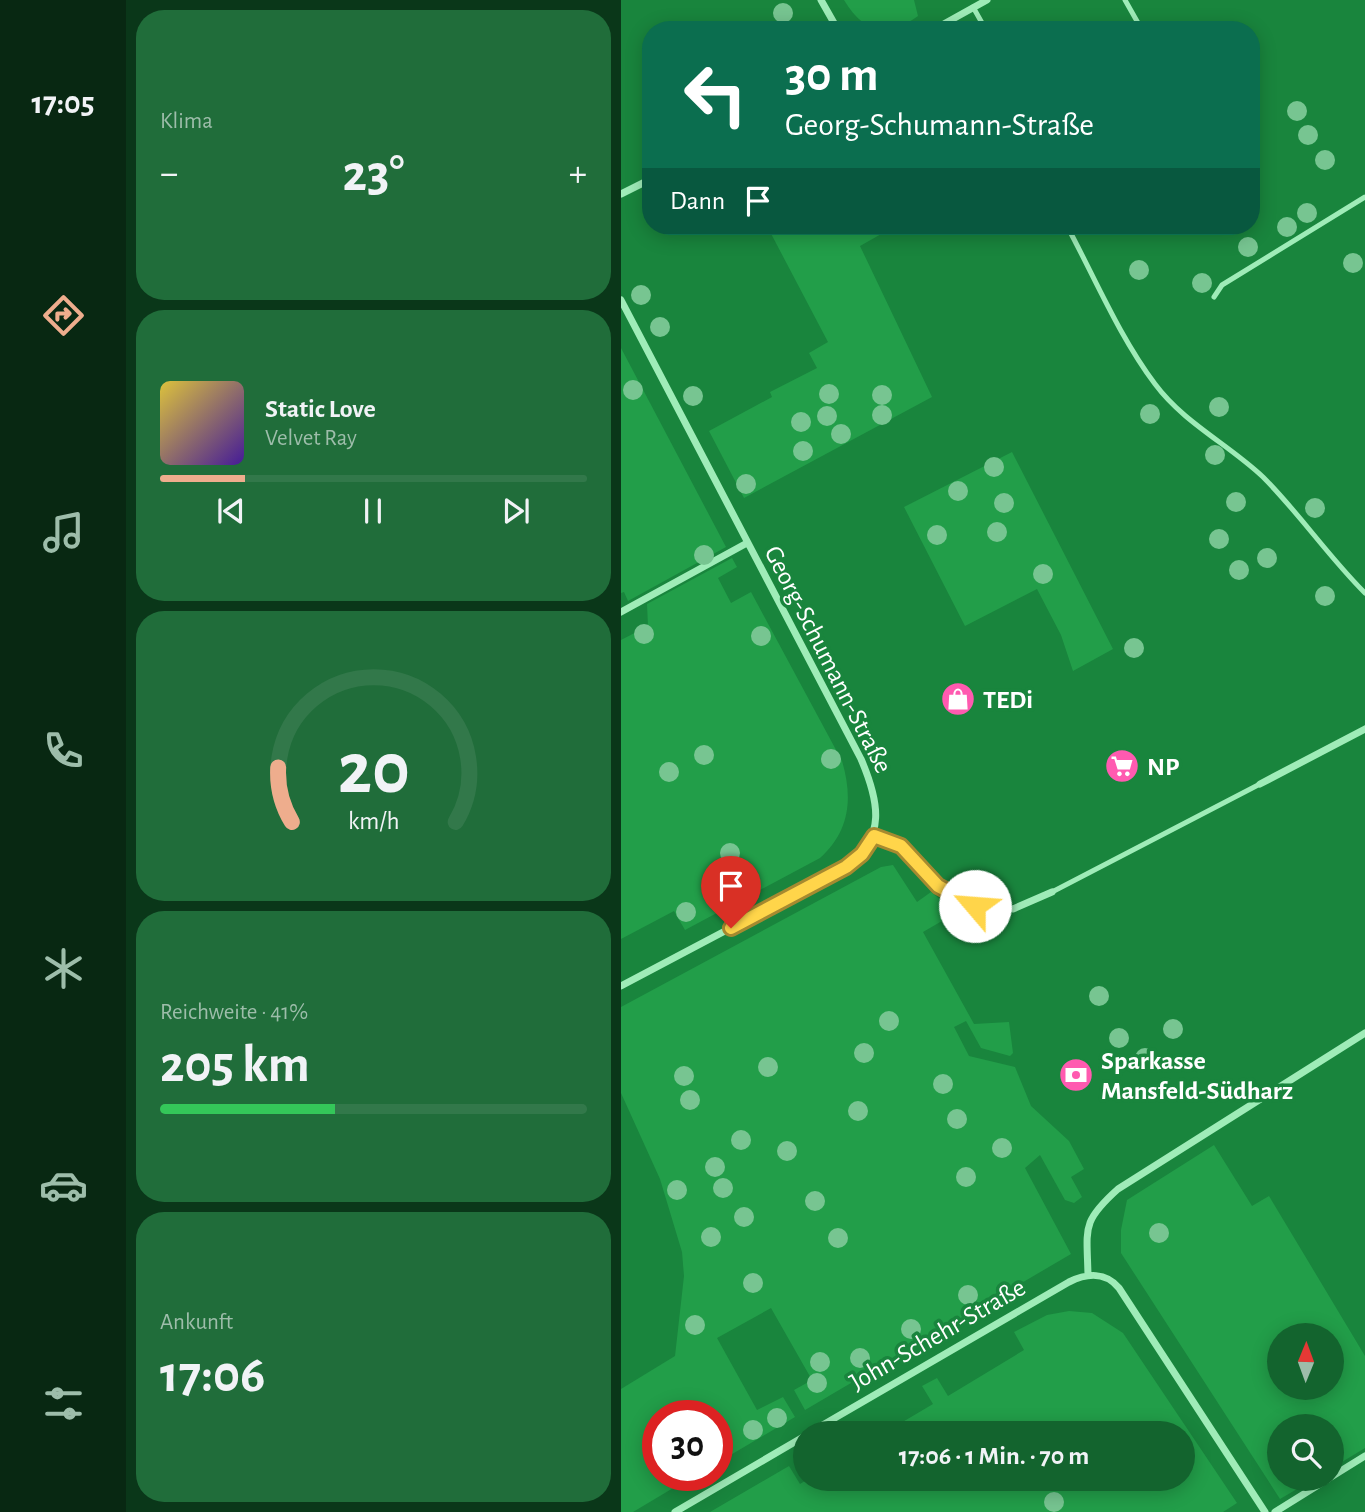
<!DOCTYPE html>
<html lang="de">
<head>
<meta charset="utf-8">
<style>
  body { margin:0; font-family:"Alegreya Sans",sans-serif; background:#206d3a; color:#f1f3f6; height:100vh; display:flex; flex-direction:column; font-size:26px; white-space:nowrap }
  * { box-sizing:border-box; margin:0 }
  p { font-size:23px; color:#9dbdaa }
  .icon { flex:none; width:38px; height:38px; fill:none; stroke:currentColor; stroke-width:2; stroke-linecap:round; stroke-linejoin:round }
  .map { position:relative; flex:1; overflow:hidden }
  .panel { display:flex; flex-direction:column; gap:10px; padding:10px; background:#0a3719; width:495px }
  .panel>* { flex:none }
  .top-card { position:absolute; left:21px; top:21px; width:618px; height:214px; border-radius:28px; box-shadow:0 4px 18px #0003; background:#0b6e4f; color:#fff; overflow:hidden }
  .needle { width:46px; rotate:1deg }
  .tools { position:absolute; left:646px; top:1323px; display:grid; gap:14px }
  .tools a { display:grid; place-items:center; width:77px; height:77px; border-radius:50%; background:#13642e; box-shadow:0 4px 18px #0003; font-size:35px }
  .speed { position:absolute; left:21px; top:1400px; display:flex; gap:14px; font-size:35px; font-weight:700; text-align:center }
  .speed>* { display:grid; place-content:center; width:91px; height:91px; border-radius:50%; background:#13642e; box-shadow:0 4px 18px #0003; line-height:1 }
  .speed .limit { border:10px solid #d22; background:#fff; color:#111 }
  .pin { position:absolute; display:grid; place-items:center; width:60px; height:60px; color:#fff; margin:-72px -30px; border-radius:50% 50% 50% 0; rotate:-45deg; box-shadow:0 0 7px #0007 }
  .pin .icon { rotate:45deg }
  .me { position:absolute; width:77px; margin:-38px; rotate:297deg; stroke-linejoin:round; filter:drop-shadow(0 0 5px #0008) }
  .turn { display:flex; align-items:center; gap:24px; height:147px; padding:0 28px; font-size:32px }
  .turn .icon { width:91px; height:91px; stroke-width:2.5 }
  .turn b { display:block; font-size:49px; line-height:60px }
  .then { display:flex; align-items:center; height:66px; padding:0 28px; background:#0003; gap:14px; font-size:26px }
  .big { font-size:52px; font-weight:600; line-height:1.1 }
  .panel .tile { flex:1; display:flex; flex-direction:column; justify-content:center; gap:10px; min-width:0; padding:0 24px; border-radius:28px; background:#206d3a }
  .panel .dial { align-items:center; gap:0 }
  .dial svg { height:182px; overflow:visible; fill:none; stroke:#32784a; stroke-width:7; stroke-linecap:round; text-anchor:middle }
  .dial text { fill:#f1f3f6; stroke:none }
  .song { display:flex; align-items:center; gap:21px }
  .cover { width:84px; height:84px; border-radius:10px; background:linear-gradient(135deg,hsl(50 70% 55%),hsl(260 70% 35%)) }
  .played { height:7px; border-radius:4px; background:linear-gradient(90deg,#eead8d 20%,#32784a 20%) }
  .keys { display:flex; justify-content:space-around; direction:ltr }
  .heat { display:flex; justify-content:space-between; align-items:center; font-size:38px; direction:ltr }
  .charge { height:10px; border-radius:5px; background:linear-gradient(90deg,#34c759 41%,#32784a 0) }
  .trip { position:absolute; left:172px; top:1421px; width:402px; height:70px; border-radius:35px; background:#13642e; box-shadow:0 4px 18px #0003; font-weight:600; line-height:70px; text-align:center }
  main { display:flex; flex:1; min-height:0 }
  .menu { display:flex; flex-direction:column; width:126px; justify-content:space-around; align-items:center; background:#082812; color:#9dbdaa }
  .menu .icon { width:49px; height:49px }
  .menu .current { color:#eead8d }
  .menu b { font-size:32px; color:#f1f3f6 }
  .map>svg:first-child { display:block }
  .green { fill:#229e49; fill-rule:evenodd }
  .lines { fill:none; stroke-linecap:round; stroke-linejoin:round }
  .service { stroke:#9fecb8; stroke-width:5 }
  .minor { stroke:#9fecb8; stroke-width:7 }
  .tree { fill:#77c591 }
  .route-casing { stroke:#a68a30; stroke-width:18 }
  .route { stroke:#ffd54a; stroke-width:12 }
  .labels { text-anchor:middle; stroke-width:7; stroke-linejoin:round; paint-order:stroke }
  .street-label { font-size:26px; fill:#fff; stroke:#19853d }
  .poi-label { font-size:26px; font-weight:bold; fill:#fff; stroke:#19853d; text-anchor:start }
</style>
</head>
<body>
<main>
<nav class="menu">
<b>17:05</b>
<svg class="icon current" aria-label="directions" viewBox="0 0 24 24"><path d="M12 3l9 9-9 9-9-9zM9 14v-3h6M13 9l2 2-2 2"/></svg>
<svg class="icon" aria-label="music" viewBox="0 0 24 24"><path d="M9 18V5l10-2v13"/><circle cx="6" cy="18" r="3"/><circle cx="16" cy="16" r="3"/></svg>
<svg class="icon" aria-label="phone" viewBox="0 0 24 24"><path d="M5 4h4l2 5-3 2q2 4 5 5l2-3 5 2v4C11 20 4 13 5 4z"/></svg>
<svg class="icon" aria-label="climate" viewBox="0 0 24 24"><path d="M12 3v18M4 7l16 10M4 17L20 7"/></svg>
<svg class="icon" aria-label="car" viewBox="0 0 24 24"><path d="M5 17H2v-5l4-1 3-4h7l3 4 3 1v5h-3M9 17h6M6 11h13"/><circle cx="7" cy="17" r="2"/><circle cx="17" cy="17" r="2"/></svg>
<svg class="icon" aria-label="filters" viewBox="0 0 24 24"><path d="M4 7h16M4 17h16"/><circle cx="9" cy="7" r="2"/><circle cx="15" cy="17" r="2"/></svg>
</nav>
<section class="panel">
<div class="tile"><p>Klima</p>
<div class="heat"><a>−</a><b class="big">23°</b><a>+</a></div>
</div>
<div class="tile">
<div class="song"><i class="cover"></i><div><b>Static Love</b><p>Velvet Ray</p></div></div>
<div class="played"></div>
<div class="keys"><svg class="icon" aria-label="previous" viewBox="0 0 24 24"><path d="M18 5L8 12l10 7zM5 5v14"/></svg><svg class="icon" aria-label="pause" viewBox="0 0 24 24"><path d="M8 5v14M16 5v14"/></svg><svg class="icon" aria-label="next" viewBox="0 0 24 24"><path d="M6 5l10 7-10 7zM19 5v14"/></svg></div>
</div>
<div class="tile dial"><svg viewBox="0 0 100 80">
<path d="M14 69A42 42 0 1 1 86 69"/>
<path d="M14 69A42 42 0 0 1 8 45" stroke="#eead8d"/>
<text x="50" y="56" font-size="32" font-weight="700">20</text>
<text x="50" y="72" font-size="11">km/h</text>
</svg></div>
<div class="tile"><p>Reichweite · 41%</p><b class="big">205 km</b><div class="charge"></div></div>
<div class="tile"><p>Ankunft</p><b class="big">17:06</b></div>
</section>
<div class="map">
<svg width="744" height="1512" viewBox="0 0 744 1512">
  <rect width="100%" height="100%" fill="#19853d"/>
  <path class="green" d="M223 0H293L297 16C265 39 242 32 223 0Z
    M146 226H258L262 233 239 246 311 397 123 498 88 431 151 397 149 392 196 368 188 353 207 342Z
    M0 348 105 547 7 601 3 592 0 593Z
    M391 452 492 649 452 671 440 635 416 589 344 626 283 507Z
    M111 558 116 567 97 578 110 603 130 592 221 761C232 798 229 831 199 858L64 930 53 911 0 939V640L27 626 26 604Z
    M272 865 296 902 310 892 320 900 321 921 302 932 353 1024 388 1022 392 1053 389 1056 360 1048 345 1021 333 1027 348 1056 394 1067 410 1106 448 1141 463 1169 450 1177 461 1197 453 1203 444 1200 419 1155 404 1168 450 1254 184 1410 173 1390 191 1380 150 1308 96 1338 136 1410 162 1397 174 1417 96 1463V1416H37V1475H74L12 1512H0V1389L54 1356 63 1276 61 1252 39 1179 0 1093V1007L260 867Z
    M593 1145 631 1206 648 1196 744 1356V1448L711 1468 710 1426H658V1479H693L659 1499 500 1253V1230L506 1200ZM658 1335H710V1388H658Z
    M448 1311 471 1313 502 1333 616 1503 602 1512H89L168 1466 179 1484 187 1479H562V1433H263L312 1404 301 1386 316 1378 327 1396 403 1350 393 1332 426 1315Z"/>
  <g class="lines">
    <path class="service" d="M504 0 521 30
      M352 7 365 30
      M446 226C474 278 498 336 534 384 563 423 607 444 642 477 678 513 707 556 744 593
      M593 297 601 285 744 197
      M431 892 639 784"/>
    <path class="minor" d="M200 0 217 30
      M312 30 366 0
      M0 194 30 179
      M0 300 240 759C258 801 266 838 225 867L0 986
      M0 612 126 543
      M639 784 744 729
      M253 836 280 846 317 886 353 906 392 909 431 892
      M467 1275C466 1228 460 1222 497 1189L744 1033
      M188 1433 448 1282C466 1273 485 1272 498 1288L644 1512
      M710 1477 744 1456
      M54 1512 184 1436
      M654 1512 707 1479"/>
  </g>
  <g class="tree">
    <circle cx="162" cy="13" r="10"/>
    <circle cx="676" cy="111" r="10"/>
    <circle cx="687" cy="135" r="10"/>
    <circle cx="704" cy="160" r="10"/>
    <circle cx="686" cy="213" r="10"/>
    <circle cx="666" cy="227" r="10"/>
    <circle cx="627" cy="247" r="10"/>
    <circle cx="732" cy="263" r="10"/>
    <circle cx="518" cy="270" r="10"/>
    <circle cx="581" cy="283" r="10"/>
    <circle cx="20" cy="295" r="10"/>
    <circle cx="39" cy="327" r="10"/>
    <circle cx="12" cy="390" r="10"/>
    <circle cx="208" cy="394" r="10"/>
    <circle cx="261" cy="395" r="10"/>
    <circle cx="72" cy="396" r="10"/>
    <circle cx="598" cy="407" r="10"/>
    <circle cx="529" cy="414" r="10"/>
    <circle cx="261" cy="415" r="10"/>
    <circle cx="206" cy="416" r="10"/>
    <circle cx="180" cy="422" r="10"/>
    <circle cx="220" cy="434" r="10"/>
    <circle cx="182" cy="451" r="10"/>
    <circle cx="594" cy="455" r="10"/>
    <circle cx="373" cy="467" r="10"/>
    <circle cx="125" cy="484" r="10"/>
    <circle cx="337" cy="491" r="10"/>
    <circle cx="615" cy="502" r="10"/>
    <circle cx="383" cy="503" r="10"/>
    <circle cx="694" cy="508" r="10"/>
    <circle cx="376" cy="532" r="10"/>
    <circle cx="316" cy="535" r="10"/>
    <circle cx="598" cy="539" r="10"/>
    <circle cx="83" cy="555" r="10"/>
    <circle cx="646" cy="558" r="10"/>
    <circle cx="618" cy="570" r="10"/>
    <circle cx="422" cy="574" r="10"/>
    <circle cx="704" cy="596" r="10"/>
    <circle cx="23" cy="634" r="10"/>
    <circle cx="140" cy="636" r="10"/>
    <circle cx="513" cy="648" r="10"/>
    <circle cx="83" cy="755" r="10"/>
    <circle cx="210" cy="759" r="10"/>
    <circle cx="48" cy="772" r="10"/>
    <circle cx="109" cy="853" r="10"/>
    <circle cx="65" cy="912" r="10"/>
    <circle cx="478" cy="996" r="10"/>
    <circle cx="268" cy="1021" r="10"/>
    <circle cx="552" cy="1029" r="10"/>
    <circle cx="498" cy="1038" r="10"/>
    <circle cx="243" cy="1053" r="10"/>
    <circle cx="524" cy="1058" r="10"/>
    <circle cx="147" cy="1067" r="10"/>
    <circle cx="63" cy="1076" r="10"/>
    <circle cx="322" cy="1084" r="10"/>
    <circle cx="69" cy="1100" r="10"/>
    <circle cx="237" cy="1111" r="10"/>
    <circle cx="336" cy="1119" r="10"/>
    <circle cx="120" cy="1140" r="10"/>
    <circle cx="381" cy="1148" r="10"/>
    <circle cx="166" cy="1151" r="10"/>
    <circle cx="94" cy="1167" r="10"/>
    <circle cx="345" cy="1177" r="10"/>
    <circle cx="102" cy="1188" r="10"/>
    <circle cx="56" cy="1190" r="10"/>
    <circle cx="194" cy="1201" r="10"/>
    <circle cx="123" cy="1217" r="10"/>
    <circle cx="538" cy="1233" r="10"/>
    <circle cx="90" cy="1237" r="10"/>
    <circle cx="217" cy="1238" r="10"/>
    <circle cx="132" cy="1283" r="10"/>
    <circle cx="347" cy="1295" r="10"/>
    <circle cx="74" cy="1325" r="10"/>
    <circle cx="290" cy="1329" r="10"/>
    <circle cx="239" cy="1358" r="10"/>
    <circle cx="199" cy="1362" r="10"/>
    <circle cx="196" cy="1383" r="10"/>
    <circle cx="156" cy="1418" r="10"/>
    <circle cx="132" cy="1430" r="10"/>
    <circle cx="433" cy="1502" r="10"/>
  </g>
  <g class="lines">
    <g class="route-casing">
      <path id="route" d="M110 928 225 867 241 854 253 836 280 846 317 886 354 906"/>
    </g>
    <use href="#route" class="route"/>
  </g>
  <defs>
    <g id="shop-disc" transform="scale(1.75)"><circle r="9.5" fill="#ff5ab0" stroke="#19853d"/><path d="M-5-2.5h2.3a2.7 3.5 0 0 1 5.4 0H5L5.5 6h-11ZM-1.5-2.5h3a1.5 2.3 0 0 0-3 0Z" fill="#fff"/></g>
    <g id="supermarket-disc" transform="scale(1.75)"><circle r="9.5" fill="#ff5ab0" stroke="#19853d"/><path d="M-6-5.5h2.5l.6 2H6L4.5 2H-2.5L-4.4-4H-6ZM-1.5 3.2a1.3 1.3 0 1 0 .1 0ZM3 3.2a1.3 1.3 0 1 0 .1 0Z" fill="#fff"/></g>
    <g id="bank-disc" transform="scale(1.75)"><circle r="9.5" fill="#ff5ab0" stroke="#19853d"/><path d="M-6-4H6V4H-6ZM0-2.3a2.3 2.3 0 1 0 0 4.6a2.3 2.3 0 1 0 0-4.6Z" fill="#fff"/></g>
  </defs>
  <g fill-rule="evenodd">
    <use href="#shop-disc" x="337" y="699"/>
    <use href="#supermarket-disc" x="501" y="766"/>
    <use href="#bank-disc" x="455" y="1075"/>
  </g>
  <g class="labels">
    <g class="street-label">
      <text transform="translate(208 659) rotate(63)" y="9">Georg-Schumann-Straße</text>
      <text transform="translate(316 1334) rotate(-30)" y="9">John-Schehr-Straße</text>
    </g>
    <g class="poi-label">
      <text x="362" y="708">TEDi</text>
      <text x="526" y="775">NP</text>
      <text x="480" y="1069">Sparkasse<tspan x="480" dy="30">Mansfeld-Südharz</tspan></text>
    </g>
  </g>
</svg>
<div class="tools">
<a><svg class="needle" viewBox="-14 -14 28 28"><path d="M0-13l5 13h-10z" fill="#e53935"/><path d="M0 13l5-13h-10z" fill="#9dbdaa"/></svg></a>
<a><svg class="icon" aria-label="search" viewBox="0 0 24 24"><circle cx="10" cy="10" r="6"/><path d="M15 15l6 6"/></svg></a>
</div>
<div class="speed"><div class="limit">30</div></div>
<div class="pin" style="left:110px;top:928px;background:#d93025"><svg class="icon" aria-label="arrive" viewBox="0 0 24 24"><path d="M6 21V4h12l-3 4 3 4H6"/></svg></div>
<svg class="me" style="left:354px;top:906px" viewBox="-20 -20 40 40"><circle r="19" fill="#fff"/><path d="M0-13L10 11 0 6-10 11z" fill="#ffd54a"/></svg>
<div class="trip">17:06 · 1 Min. · 70 m</div>
<div class="top-card">
<div class="turn"><svg class="icon" aria-label="left" viewBox="0 0 24 24"><path d="M17 20v-9H6M10 6l-5 5 5 5"/></svg><div><b>30 m</b>Georg-Schumann-Straße</div></div>
<div class="then">Dann<svg class="icon" aria-label="arrive" viewBox="0 0 24 24"><path d="M6 21V4h12l-3 4 3 4H6"/></svg></div>
</div>
</div>
</main>
</body>
</html>
